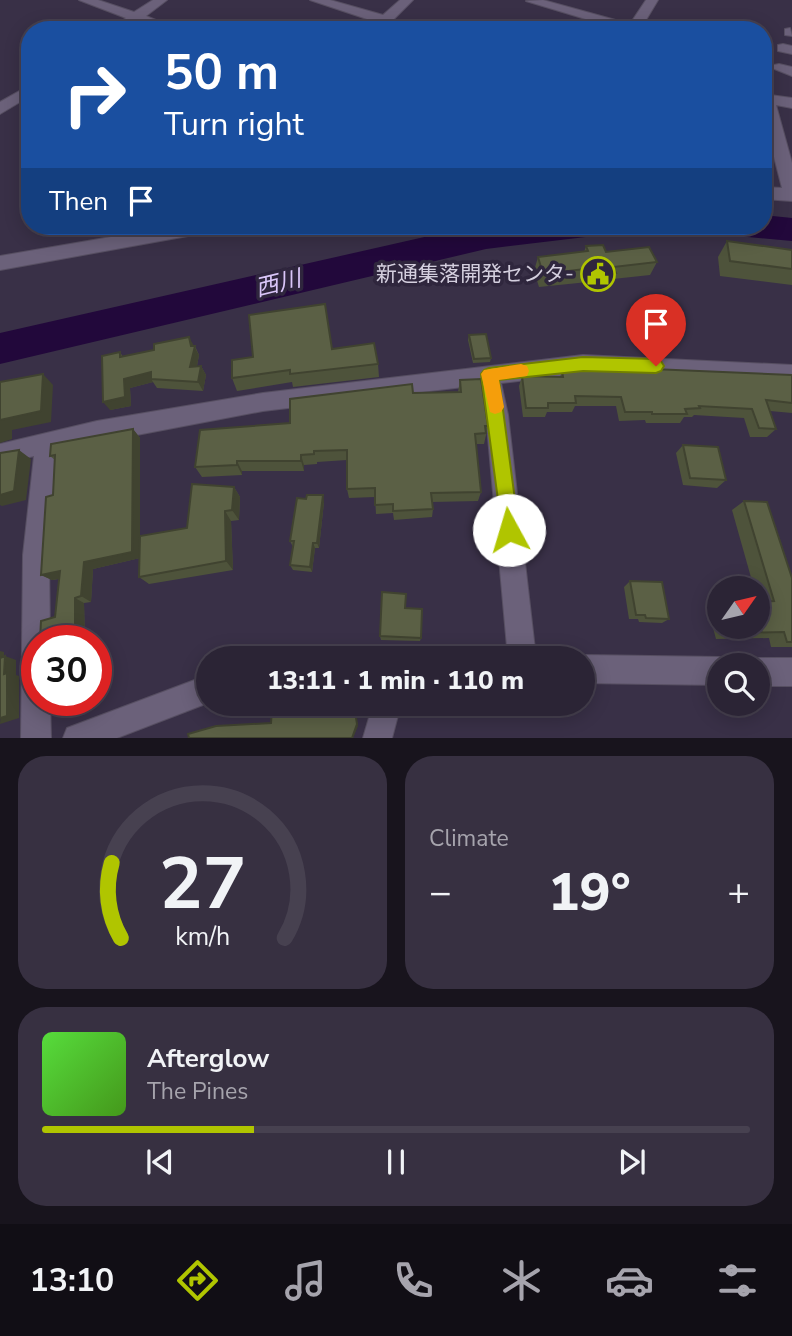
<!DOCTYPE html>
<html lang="en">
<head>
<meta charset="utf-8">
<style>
  body { margin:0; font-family:"Nunito Sans","Noto Sans JP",sans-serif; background:#373041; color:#f1f3f6; height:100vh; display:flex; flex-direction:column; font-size:26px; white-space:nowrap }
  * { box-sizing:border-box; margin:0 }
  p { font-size:23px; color:#a6a4ad }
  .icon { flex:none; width:38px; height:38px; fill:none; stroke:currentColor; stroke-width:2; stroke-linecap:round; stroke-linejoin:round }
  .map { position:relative; height:738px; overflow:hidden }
  .side { display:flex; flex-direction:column; gap:18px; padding:18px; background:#18141d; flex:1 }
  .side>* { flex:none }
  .hud { position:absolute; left:21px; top:21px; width:751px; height:214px; border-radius:28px; box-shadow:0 4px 18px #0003,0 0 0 2px #474150; background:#1a4fa0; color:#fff; overflow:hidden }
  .needle { width:46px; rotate:56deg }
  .fabs { position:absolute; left:707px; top:576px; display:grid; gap:14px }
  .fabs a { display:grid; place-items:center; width:63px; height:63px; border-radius:50%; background:#2b2435; box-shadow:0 4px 18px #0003,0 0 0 2px #474150; font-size:35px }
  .speed { position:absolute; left:21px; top:625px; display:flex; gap:14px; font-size:35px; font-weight:700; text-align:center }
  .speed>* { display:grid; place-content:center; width:91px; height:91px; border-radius:50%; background:#2b2435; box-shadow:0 4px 18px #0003,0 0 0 2px #474150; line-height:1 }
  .speed .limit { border:10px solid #d22; background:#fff; color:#111 }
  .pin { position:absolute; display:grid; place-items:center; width:60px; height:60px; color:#fff; margin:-72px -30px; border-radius:50% 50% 50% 0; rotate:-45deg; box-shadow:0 0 7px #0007 }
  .pin .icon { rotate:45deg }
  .me { position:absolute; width:77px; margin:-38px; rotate:354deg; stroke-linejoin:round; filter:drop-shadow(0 0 5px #0008) }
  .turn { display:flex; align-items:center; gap:24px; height:147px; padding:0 28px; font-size:32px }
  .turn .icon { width:91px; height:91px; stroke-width:2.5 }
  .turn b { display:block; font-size:49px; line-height:60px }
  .then { display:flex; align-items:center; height:66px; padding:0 28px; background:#0003; gap:14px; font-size:26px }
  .big { font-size:52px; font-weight:800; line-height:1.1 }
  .side .card { flex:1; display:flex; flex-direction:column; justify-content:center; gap:10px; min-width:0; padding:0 24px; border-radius:28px; background:#373041 }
  .side .dial { align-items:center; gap:0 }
  .dial svg { height:182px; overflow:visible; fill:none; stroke:#474150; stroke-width:7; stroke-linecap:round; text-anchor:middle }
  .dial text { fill:#f1f3f6; stroke:none }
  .song { display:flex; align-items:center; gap:21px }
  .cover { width:84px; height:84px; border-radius:10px; background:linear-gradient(135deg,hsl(110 70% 55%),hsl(100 70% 35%)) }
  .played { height:7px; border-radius:4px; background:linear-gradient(90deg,#b0c500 30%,#474150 30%) }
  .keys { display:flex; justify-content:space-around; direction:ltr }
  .heat { display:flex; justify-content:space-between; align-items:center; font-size:38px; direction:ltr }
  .side .tiles { flex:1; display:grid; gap:18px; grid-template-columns:1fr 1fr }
  .card:last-child { grid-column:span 2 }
  .trip { position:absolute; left:196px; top:646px; width:399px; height:70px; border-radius:35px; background:#2b2435; box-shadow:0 4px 18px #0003,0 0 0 2px #474150; font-weight:800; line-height:70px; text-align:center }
  .menu { display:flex; height:112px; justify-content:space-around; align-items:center; background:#110e15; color:#a6a4ad }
  .menu .icon { width:49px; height:49px }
  .menu .current { color:#b0c500 }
  .menu b { font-size:32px; color:#f1f3f6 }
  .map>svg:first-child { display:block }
  .water { fill:#22083b }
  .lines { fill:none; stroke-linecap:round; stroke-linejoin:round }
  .minor-casing { stroke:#574f62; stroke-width:2 }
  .minor { fill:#6b617a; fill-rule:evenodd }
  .wall { fill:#4e533b }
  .shaded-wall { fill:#404330 }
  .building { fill:#5b6045; stroke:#404330; stroke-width:2 }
  .route { fill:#b0c500; stroke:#728000; stroke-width:2 }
  .slow { fill:#f59e0b }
  .labels { text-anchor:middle; stroke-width:7; stroke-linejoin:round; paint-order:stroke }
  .poi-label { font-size:21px; fill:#d4cfde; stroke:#2f263d; text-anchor:end }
  .water-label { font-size:23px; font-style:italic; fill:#dac6f9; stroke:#2f263d }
</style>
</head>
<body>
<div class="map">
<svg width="792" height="738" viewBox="0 0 792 738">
  <rect width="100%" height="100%" fill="#393047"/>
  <path class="water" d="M763 215 792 218V241L672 230 619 233 486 249 0 364V333L473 226H763Z"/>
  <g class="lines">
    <g class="minor-casing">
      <path id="minor" d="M79 0H98L134 12 153 0H167L146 16 180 30H159L138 22 127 30H111L126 18Z
        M310 0H330L383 15 400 0H413L383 30H371L376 22Z
        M543 0 630 24 646 0H658L640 30H622L526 1Z
        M790 28 792 36 785 35V29Z
        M783 44 792 46V54L778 51V45Z
        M779 64 792 67V76L772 68 774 65Z
        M30 85V96L0 114V102Z
        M763 94 792 98V108L776 105 792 163V201L763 199V187L782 188 763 114Z
        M175 226H219L216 230 210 232 0 270V256Z
        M583 355 792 365V383L583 373 501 383 508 415 536 658H508L486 415 480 385 263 411 58 450 49 555 50 640H37V700H50L51 738H21L23 555 34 456 0 464V444L97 421 263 393Z
        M583 655 719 657 729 661 730 665H719V685L583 683V658H576Z
        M758 658H792V686H758V665H747Z
        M208 675V703L117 738H63L67 728Z
        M373 704H401L392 738H363Z"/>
    </g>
    <use href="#minor" class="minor"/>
  </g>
  <path class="wall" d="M727 241 792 250V285L720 276 718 257Z
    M586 246 606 252 657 262 650 275 613 279 610 286 591 289 588 282 539 287 534 271 538 257 584 252Z
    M469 335 491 358 490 362 473 363 468 340Z
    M195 346 199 355 197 366H201L206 375 203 391 157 388 153 382 130 388 131 406 110 410 120 352 123 357Z
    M332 349 378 364 379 377 293 387 292 382 237 391 232 378Z
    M605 367 792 375V413L770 411 776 429 767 437H750L744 418 694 415 692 417H684L680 423H646L645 420 619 421 616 406H575L572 412H547L545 417H523L519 386 522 376 560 377 562 371H603Z
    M460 380 488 426 484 444H476L481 492 478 501 432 502 433 509 432 517 394 520 393 513 376 514 375 497 349 498 347 489V460L317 462V464L304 465V471H242V475L202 477 195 467 290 423 413 393 458 392Z
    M133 429 140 438V546L187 528 234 487 240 497 239 520 231 521 233 570 149 584 139 577 140 558 93 569 91 602 84 603 85 640H40L55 617 59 579 52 580 41 575 53 495 55 460 50 456Z
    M683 445 726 480 717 488 683 485 676 453Z
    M744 501 792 578V647H771L769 638 716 639 708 609 719 603V626H758V588H754L732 510Z
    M324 502 319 548H315L312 572 293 570 290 565 293 547 290 541Z
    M630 581 669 619 662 623 639 622 638 619H629L624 587Z
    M405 608 421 638 420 641 381 640 380 636Z"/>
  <path class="shaded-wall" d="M189 337 199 355 195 376 190 367 191 346Z
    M201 366 206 375 203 391 198 382Z
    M151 372V379L153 382 130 388 131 406 110 410 103 402 124 379Z
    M43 374 53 385 51 422 12 430V439L0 443V420Z
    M133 429 140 438V558L93 569 91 602 81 596 84 562Z
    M19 450 31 459 26 500 2 506 0 505V495Z
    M301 455 304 465V471L301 461Z
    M237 461 242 471V475L237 465Z
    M234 487 240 497 239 520 232 510Z
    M323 495 324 502 319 548 317 543Z
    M225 511 231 521 233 570 226 561Z
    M313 543 315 548 312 572 310 567Z
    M60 571 70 577 52 580 41 575Z
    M75 598 84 603 85 640H75Z
    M0 651 4 652V664L0 663Z
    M5 656 16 660V675L19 676V718L0 724Z
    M355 711 358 726 353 738H352Z"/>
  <path class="building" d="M727 241 792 250V269L730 261Z
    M603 245 606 252 649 247 657 262 613 267 616 273 596 275 593 268 543 274 538 257 588 251 586 246Z
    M325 304 332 349 374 343 378 364 290 374V370L232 378V360L253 357 249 315Z
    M486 334 491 358 474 359 469 335Z
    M189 337 191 346H195L190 367 201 366 198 382 151 379V372L124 379 125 397 103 402 102 356 120 352V357L154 350V344Z
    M605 367 792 375V403L766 400 776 429 759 428 752 409 699 406 700 408 685 409 687 414H652V412H625L621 397 575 396 576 403H548V408H526L522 376 563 377 562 371H606Z
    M43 374 41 411 0 420V424V382Z
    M481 379 488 426H485L486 433 475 434 481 492 431 493 433 509 393 511V504L375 505V488L347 489V450L314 451V454L301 455V461H237V465L195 467 200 430 290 423V399L412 384 413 393 461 392 460 380Z
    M133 429 132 552 84 562 81 596 75 598V640H40L41 621 55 617 60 571 41 575 46 497 53 495 55 455 50 456 51 444Z
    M683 445 718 447 726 480 690 478Z
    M19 450 14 491 0 495V453Z
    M192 484 234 487 232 510 225 511 226 561 139 577 140 536 187 528Z
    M307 495H323L317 543H313L310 567 290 565 294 541H290L297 498 306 499Z
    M744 501 767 502 792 578V642H787L784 632 729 633 727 626H758V602L774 601Z
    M630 581 662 582 669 619 646 618 645 615H636Z
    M382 592 406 594 405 608 422 609 421 638 380 636Z
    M5 656 4 674 7 673V716L0 718V658Z
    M272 709 305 710 304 715 355 711 357 724 352 738H189L188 734 216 726 271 723Z"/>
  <path class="route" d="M583 357 656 359 661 361 664 366 661 371 656 373 583 371 499 380 519 530 516 537 509 540 503 537 481 374 484 370 489 368Z"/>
  <path class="slow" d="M521 364 527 366 529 371 527 376 499 380 504 407 501 412 495 414 490 412 481 374 484 370Z"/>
  <defs>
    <g id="civic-ring" transform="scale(1.75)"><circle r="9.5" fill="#2f263d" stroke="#b0c500" stroke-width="1.5"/><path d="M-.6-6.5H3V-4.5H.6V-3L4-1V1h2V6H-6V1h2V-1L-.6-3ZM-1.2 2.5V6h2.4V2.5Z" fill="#b0c500"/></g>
  </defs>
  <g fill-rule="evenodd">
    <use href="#civic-ring" x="598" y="274"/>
  </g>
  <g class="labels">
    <g class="poi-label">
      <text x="574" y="281">新通集落開発センタ-</text>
    </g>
    <g class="water-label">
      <text transform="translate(278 283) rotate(-14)" y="8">西川</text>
    </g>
  </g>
</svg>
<div class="fabs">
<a><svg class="needle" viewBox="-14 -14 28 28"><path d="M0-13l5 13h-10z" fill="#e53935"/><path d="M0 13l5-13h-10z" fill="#a6a4ad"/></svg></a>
<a><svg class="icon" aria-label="search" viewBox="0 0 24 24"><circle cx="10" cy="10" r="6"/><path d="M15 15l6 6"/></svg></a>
</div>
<div class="speed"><div class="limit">30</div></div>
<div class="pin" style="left:656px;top:366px;background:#d93025"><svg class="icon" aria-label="arrive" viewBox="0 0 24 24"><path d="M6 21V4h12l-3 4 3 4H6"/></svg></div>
<svg class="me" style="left:509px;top:530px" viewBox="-20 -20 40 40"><circle r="19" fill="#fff"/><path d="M0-13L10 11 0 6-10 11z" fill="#b0c500"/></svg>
<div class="trip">13:11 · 1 min · 110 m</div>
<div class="hud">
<div class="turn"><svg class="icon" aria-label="right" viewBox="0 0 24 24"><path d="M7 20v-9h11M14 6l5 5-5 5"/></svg><div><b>50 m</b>Turn right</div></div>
<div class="then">Then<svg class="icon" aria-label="arrive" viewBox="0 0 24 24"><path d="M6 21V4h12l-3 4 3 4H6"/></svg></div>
</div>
</div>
<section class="side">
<div class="tiles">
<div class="card dial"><svg viewBox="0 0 100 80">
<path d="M14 69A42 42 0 1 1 86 69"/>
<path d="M14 69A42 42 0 0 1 10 36" stroke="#b0c500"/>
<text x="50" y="56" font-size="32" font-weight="700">27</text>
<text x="50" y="72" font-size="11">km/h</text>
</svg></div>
<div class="card"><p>Climate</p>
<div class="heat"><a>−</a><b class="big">19°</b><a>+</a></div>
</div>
<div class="card">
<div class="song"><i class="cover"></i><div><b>Afterglow</b><p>The Pines</p></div></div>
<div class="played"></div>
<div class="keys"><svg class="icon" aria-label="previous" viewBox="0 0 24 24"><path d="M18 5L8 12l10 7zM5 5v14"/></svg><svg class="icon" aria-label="pause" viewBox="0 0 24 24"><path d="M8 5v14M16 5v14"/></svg><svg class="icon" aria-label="next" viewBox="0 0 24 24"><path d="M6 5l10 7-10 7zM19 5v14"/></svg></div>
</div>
</div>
</section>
<nav class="menu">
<b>13:10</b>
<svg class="icon current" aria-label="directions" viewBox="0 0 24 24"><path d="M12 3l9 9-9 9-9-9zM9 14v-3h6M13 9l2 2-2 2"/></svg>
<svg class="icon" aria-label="music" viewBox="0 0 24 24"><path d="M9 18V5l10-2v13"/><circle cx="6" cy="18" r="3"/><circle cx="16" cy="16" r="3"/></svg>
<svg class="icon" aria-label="phone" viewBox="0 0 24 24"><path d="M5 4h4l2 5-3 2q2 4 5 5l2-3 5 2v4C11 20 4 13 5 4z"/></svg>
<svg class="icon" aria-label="climate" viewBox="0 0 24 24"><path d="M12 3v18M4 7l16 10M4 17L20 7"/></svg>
<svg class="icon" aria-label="car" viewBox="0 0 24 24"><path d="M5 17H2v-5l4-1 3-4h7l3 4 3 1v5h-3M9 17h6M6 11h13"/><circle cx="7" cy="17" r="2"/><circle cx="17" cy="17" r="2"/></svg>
<svg class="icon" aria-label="filters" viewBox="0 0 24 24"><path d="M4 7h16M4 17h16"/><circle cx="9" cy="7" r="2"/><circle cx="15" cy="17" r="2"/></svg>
</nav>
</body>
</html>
